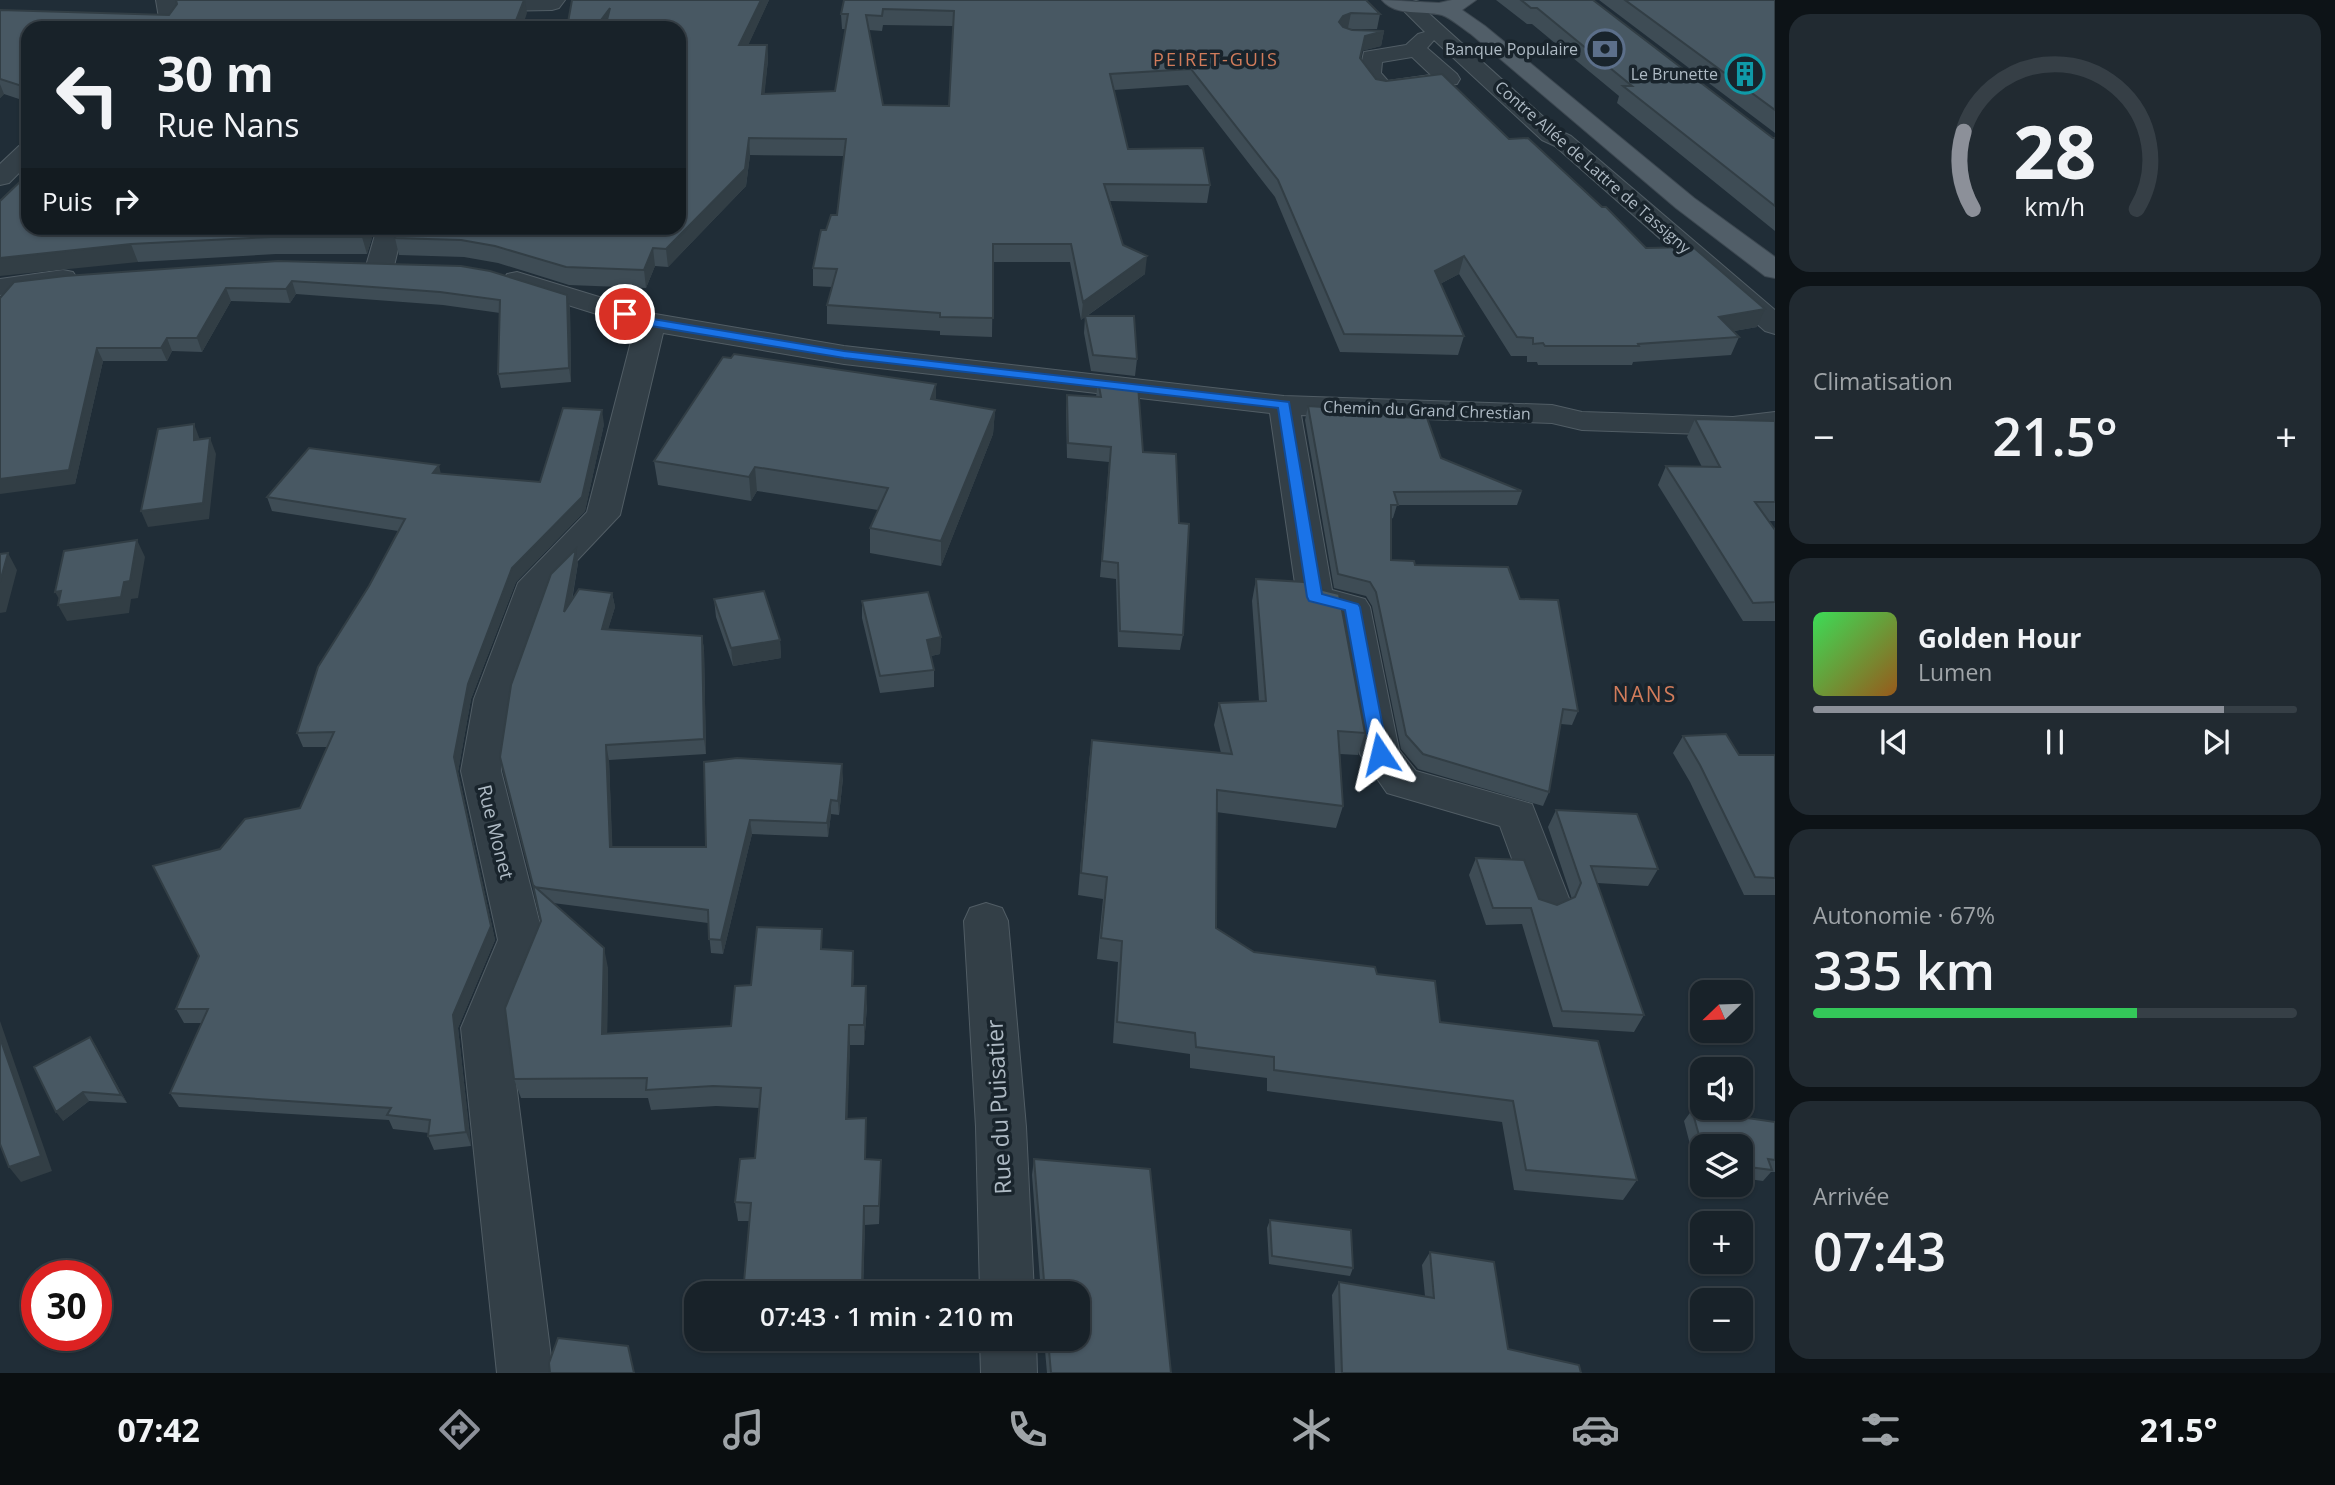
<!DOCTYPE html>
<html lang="fr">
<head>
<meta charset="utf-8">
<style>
  body { margin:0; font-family:"Open Sans",sans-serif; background:#212a31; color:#f1f3f6; height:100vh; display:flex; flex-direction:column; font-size:26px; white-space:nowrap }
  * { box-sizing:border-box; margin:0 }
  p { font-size:23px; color:#9fa4a8 }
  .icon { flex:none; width:38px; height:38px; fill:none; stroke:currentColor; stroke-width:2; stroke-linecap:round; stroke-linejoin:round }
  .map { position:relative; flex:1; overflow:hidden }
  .details { display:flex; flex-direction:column; gap:14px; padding:14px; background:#0d1317; width:560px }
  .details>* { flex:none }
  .hud { position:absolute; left:21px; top:21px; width:665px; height:214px; border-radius:21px; box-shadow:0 2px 5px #0004,0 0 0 2px #363f46; background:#182229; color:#f1f3f6; overflow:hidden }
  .needle { width:46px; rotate:247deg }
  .tools { position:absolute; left:1690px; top:980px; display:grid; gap:14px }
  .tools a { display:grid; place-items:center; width:63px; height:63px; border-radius:14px; background:#182229; box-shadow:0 2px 5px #0004,0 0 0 2px #363f46; font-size:35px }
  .speed { position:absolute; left:21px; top:1260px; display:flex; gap:14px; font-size:35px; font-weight:700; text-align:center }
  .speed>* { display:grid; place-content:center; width:91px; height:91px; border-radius:50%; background:#182229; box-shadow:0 2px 5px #0004,0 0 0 2px #363f46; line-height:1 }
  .speed .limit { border:10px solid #d22; background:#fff; color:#111 }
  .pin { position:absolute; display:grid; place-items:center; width:60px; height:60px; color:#fff; margin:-30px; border:4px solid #fff; border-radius:50%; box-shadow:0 2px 7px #0007 }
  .me { position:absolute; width:77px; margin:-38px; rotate:350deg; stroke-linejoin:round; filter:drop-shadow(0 0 5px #0008) }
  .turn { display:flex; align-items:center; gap:24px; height:147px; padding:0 21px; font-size:32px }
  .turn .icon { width:91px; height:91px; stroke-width:2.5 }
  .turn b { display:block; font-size:49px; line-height:60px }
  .then { display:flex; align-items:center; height:66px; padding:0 21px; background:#0003; gap:14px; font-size:26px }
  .big { font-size:52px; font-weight:600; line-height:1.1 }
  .details .widget { flex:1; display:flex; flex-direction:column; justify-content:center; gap:10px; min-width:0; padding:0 24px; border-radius:21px; background:#212a31 }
  .details .dial { align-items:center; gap:0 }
  .dial svg { height:182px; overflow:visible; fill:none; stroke:#363f46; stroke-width:7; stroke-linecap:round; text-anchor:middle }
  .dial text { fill:#f1f3f6; stroke:none }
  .song { display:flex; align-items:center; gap:21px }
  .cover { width:84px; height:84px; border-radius:10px; background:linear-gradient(135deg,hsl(130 70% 55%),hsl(30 70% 35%)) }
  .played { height:7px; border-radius:4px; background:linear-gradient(90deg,#8c9099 85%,#363f46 85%) }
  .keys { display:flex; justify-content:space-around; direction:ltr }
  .heat { display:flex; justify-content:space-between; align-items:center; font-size:38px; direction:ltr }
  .charge { height:10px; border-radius:5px; background:linear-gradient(90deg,#34c759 67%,#363f46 0) }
  .trip { position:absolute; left:684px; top:1281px; width:406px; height:70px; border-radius:21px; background:#182229; box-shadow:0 2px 5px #0004,0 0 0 2px #363f46; font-weight:600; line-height:70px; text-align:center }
  .menu { display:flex; height:112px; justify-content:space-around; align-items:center; background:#0a0e10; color:#9fa4a8 }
  .menu .icon { width:49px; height:49px }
  .menu .on { color:#8c9099 }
  .menu b { font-size:32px; color:#f1f3f6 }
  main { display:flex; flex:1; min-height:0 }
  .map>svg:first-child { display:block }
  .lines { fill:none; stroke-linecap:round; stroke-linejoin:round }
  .minor-casing { stroke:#515d65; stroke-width:2 }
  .major-casing { stroke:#3d4851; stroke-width:2 }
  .minor { fill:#333f47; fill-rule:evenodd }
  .major { fill:#515e68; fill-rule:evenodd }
  .wall { fill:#3e4c55; fill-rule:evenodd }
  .shaded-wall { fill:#323e45 }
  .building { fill:#485863; stroke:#323e45; stroke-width:2; fill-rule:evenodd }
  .route { fill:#1a73e8; stroke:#114b97; stroke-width:2 }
  .labels { text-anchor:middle; stroke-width:7; stroke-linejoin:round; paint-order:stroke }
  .far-poi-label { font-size:16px; fill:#aebac4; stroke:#19242c; text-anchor:end }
  .far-street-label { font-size:16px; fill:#aebac4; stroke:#19242c }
  .far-neighbourhood-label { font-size:18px; letter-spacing:2px; fill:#d27c5b; stroke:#19242c }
  .street-label { font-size:19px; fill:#aebac4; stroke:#19242c }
  .neighbourhood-label { font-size:21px; letter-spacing:2px; fill:#d27c5b; stroke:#19242c }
  .near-street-label { font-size:23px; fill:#aebac4; stroke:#19242c }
</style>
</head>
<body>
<main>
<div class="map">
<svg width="1775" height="1373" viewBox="0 0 1775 1373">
  <rect width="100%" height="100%" fill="#202d37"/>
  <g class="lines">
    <g class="minor-casing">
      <path id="minor" d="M156 0H176L179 18 174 28H154L159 18Z
        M496 0H565L559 8 552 10 500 11 493 9 490 5Z
        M1416 1 1423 3 1425 10 1558 130 1571 136 1775 310V334L1765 331 1555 146 1542 140 1434 40 1427 48 1457 74 1460 79 1457 84 1382 95 1374 93 1359 74 1364 52 1406 45 1418 34 1425 32 1404 11 1409 3ZM1412 57 1431 75 1388 81 1381 73 1382 62Z
        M28 144V164L9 183 0 185V164L19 146Z
        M377 228H403L394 266 390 272 380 274 370 272 366 266Z
        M63 270 73 272 77 278 73 284 0 295V279Z
        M517 272 655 314 844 346 1284 396 1552 405 1582 412 1733 417 1775 412V430L1733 435 1582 430 1552 423 1301 415 1332 590 1365 599 1370 607 1399 750 1416 771 1532 804 1570 901 1564 913 1548 919 1532 913 1500 826 1387 793 1360 754 1335 614 1302 605 1297 597 1270 413 844 364 663 333 620 515 552 587 512 699 501 771 544 940 509 1028 553 1373H497L461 1028 498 940 461 771 474 699 518 583 587 512 635 326 507 286 503 280 507 274Z
        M986 903 1002 908 1008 921 1026 1127 1034 1293H980L976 1127 964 921 970 908Z
        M980 1339H1036L1037 1373H981Z"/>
    </g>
    <g class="major-casing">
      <path id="major" d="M1382 0 1439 3 1452 0H1476L1462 10 1485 26 1694 198 1775 257V278L1765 276 1676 208 1471 34C1463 29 1451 18 1442 15 1423 10 1396 17 1382 0Z"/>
    </g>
    <use href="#minor" class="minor"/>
    <use href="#major" class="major"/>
  </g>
  <path class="wall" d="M572 0H769L748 45H767L768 60 764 94 835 91 846 29H842L841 14 844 0 1380 14 1377 29H1347L1352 30 1384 31 1381 46 1361 51 1360 58 1376 79 1509 139 1646 248 1757 327 1734 331 1739 337 1731 355 1633 362 1632 365H1538L1537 362H1527V356H1511L1459 274 1440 284 1464 336 1458 355 1340 352 1275 197 1188 85 1114 90 1128 149 1210 185 1207 203 1110 201 1123 245 1145 274 1087 316 1137 359 1135 376 1091 371 1084 333 1085 317 1081 320 1070 262H993L992 337 940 335V331L827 324V305L832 287 813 286V268L826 230 837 215 844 156 750 155 746 186 668 267 655 266 646 288 569 285 498 263 464 257 399 255 395 238 679 228V28ZM883 25 953 26 949 106 883 105 869 30 882 31Z
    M1496 0H1593L1773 138H1775V231L1617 103 1619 96 1532 24H1527Z
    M1599 0H1775V133Z
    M0 10 169 15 527 13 28 28V102L4 94 0 98Z
    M28 174 375 228 367 254H276L138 262Z
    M278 261 567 295 570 308 571 382 501 388 498 374 500 313 443 305 296 294 290 303 231 301 202 352 172 351 167 361H103L75 484 0 298Z
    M1098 381 1143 452 1183 635 1180 650 1118 647 1116 579 1100 577 1109 462 1067 458 1066 410 1067 395 1096 397Z
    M1308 406 1395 417 1441 458 1522 491 1517 505H1397L1393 518 1391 519V560L1415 565 1520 599 1578 711 1572 725 1561 724 1549 792 1543 806 1418 769 1401 749 1372 606 1366 596 1334 588 1305 420Z
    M995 410 993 434 941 566 870 553V528L878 510 757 491 751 501 658 485 654 461Z
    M1695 419 1775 421V521H1768L1775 530V621H1743L1658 485 1666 466 1702 467 1687 437Z
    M604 424 585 511 516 582 471 699 458 772 495 940 458 1028 471 1146 434 1150 428 1136 429 1133 393 1129 389 1120 179 1107 170 1093 202 1023H184L176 1009 199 956 220 849 300 808 327 747H303L297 733 369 586 398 531 272 511 267 497 441 474 540 482Z
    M578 563 572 601 612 593 615 607 608 629 702 636 704 650 706 754 609 760 612 847H706L704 762 843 778 839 815 831 814 828 837 752 834 723 954 711 953 708 923 553 903 608 968 607 1033 731 1026 751 985 823 950 854 971 853 986 867 1006 864 1045H850L847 1118H866V1159L881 1160 879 1224 865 1225 863 1293H746L744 1282 749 1221H738L735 1202 755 1158 759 1108 716 1106 651 1110 648 1098H521L514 1079 541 921 533 885 551 574Z
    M1256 579 1365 733 1358 755 1340 754 1343 806 1336 828 1216 812V928L1254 952 1377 974 1440 1022 1637 1180 1623 1200 1514 1190 1502 1122 1267 1091V1078L1190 1068V1054L1113 1043 1118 962 1097 959 1103 899 1078 895 1089 762 1092 740 1221 753 1214 725 1219 703 1259 701 1252 601Z
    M714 599 780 640 781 658 733 666 716 617Z
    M862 601 941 637 940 654 931 656 934 670V687L880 693 862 618Z
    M1683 736 1739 755 1775 756V895H1744L1690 782 1673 753Z
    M1556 810 1658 869 1648 886 1597 883 1644 1015 1634 1032 1553 1027 1522 924 1486 925 1469 875 1476 858 1539 899 1557 905 1572 899 1548 827Z
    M90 1037 127 1103 89 1101 63 1121Z
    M1692 1110 1775 1122V1172H1771L1763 1181 1741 1178V1146H1703V1173L1697 1172 1684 1121Z
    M1034 1159 1171 1373H1047L1044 1339H1078V1293H1041L1032 1175Z
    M1270 1220 1353 1268 1350 1276 1269 1264 1267 1228Z
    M1430 1252 1508 1349 1581 1373H1335L1332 1295 1339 1282 1425 1296 1422 1265Z"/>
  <path class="shaded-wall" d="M524 0H525L527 13 522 28H513Z
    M761 0H769L741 61 739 45Z
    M610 8 608 28H595Z
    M1351 13 1348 28 1335 37 1339 22 1343 16Z
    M1384 31 1381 46 1361 51 1365 36Z
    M767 45 768 60 763 110 762 94Z
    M0 84 4 94 0 98Z
    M749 138 750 155 746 186 668 267 666 249Z
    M365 228H375L367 254 362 237Z
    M131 244 138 262 0 276V258Z
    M653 248 655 266 646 288 644 270Z
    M1147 256 1145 274 1081 320 1083 302Z
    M1464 256 1459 274 1430 289 1435 271Z
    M292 281 296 294 290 303 286 289Z
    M226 288 231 301 202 352 197 338Z
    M567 295 570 308 571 382 569 368Z
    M1765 309 1757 327 1711 335 1719 317Z
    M167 338 172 351 167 361 161 348Z
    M97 348 103 361 75 484 0 494V479Z
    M936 384V407L931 399Z
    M602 410 604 424 585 511 516 582 471 699 458 772 495 940 458 1028 471 1146 466 1132 453 1015 454 757 468 684 512 568Z
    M995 410 993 434 941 566V541Z
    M194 424 200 440H194Z
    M210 438 216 454 209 519 148 527 141 511Z
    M439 465 442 479 433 473Z
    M755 467 757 491 751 501 749 477Z
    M137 540 145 557 138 598 131 599 129 613 67 621 58 605 62 604 55 592 124 582Z
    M576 549 578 563 567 627 564 612Z
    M8 553 17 570 6 612 0 613V582Z
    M612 593 615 607 604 643 602 629Z
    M702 636 704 650 706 754 704 739Z
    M941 637 940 654 926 657 927 640Z
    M780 640 781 658 733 666 731 648Z
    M606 745 609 760 613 861 610 847Z
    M842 764 843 778 839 815 838 801Z
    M831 800V814L828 837 827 823Z
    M750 820 752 834 723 954 721 940Z
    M604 948 608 968 607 1053 602 1034Z
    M853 951 854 971 852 1006V986Z
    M866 986 867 1006 864 1045V1025Z
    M0 1021 52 1171 21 1182 9 1167 0 1038Z
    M849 1025 850 1045 847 1138 846 1119Z
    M90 1037 96 1046 127 1103 121 1095Z
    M83 1092 89 1101 63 1121 56 1112Z
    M881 1160V1179L879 1224V1206Z
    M864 1206 865 1225 862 1293V1286Z"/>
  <path class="building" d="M176 0H524L513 28H28V88L0 79V10L169 15 177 4Z
    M572 0H761L739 45H767L762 94 835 91 848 14H841L844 0H1366L1380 14 1351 13 1343 16 1339 22 1343 27 1352 30 1384 31 1365 36 1360 58 1376 79 1386 81 1442 74 1509 139 1528 138 1602 207H1606L1646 248 1693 247 1765 309 1719 317 1739 337 1638 344 1639 346H1545L1543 343 1533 344V338L1517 337 1464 256 1435 271 1464 336 1344 334 1278 180 1191 69 1110 74 1128 149 1203 148 1210 185 1104 184 1123 245 1147 256 1083 302 1071 244H993V318L940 317V313L827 305 837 269 813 268 821 230H826L831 215H837L846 139 749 138 745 169 666 249 653 248 644 270 566 267 495 246 461 240 395 238 397 228H679V28H605L610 8 595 28H567ZM883 9 954 11 949 106 883 105 866 15 882 16Z
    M1521 0H1593L1773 138H1775V206L1623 86H1632L1537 8H1531Z
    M1625 0H1775V110Z
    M28 174V228H365L362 237H271L131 244 0 258V201Z
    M278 261 461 266 490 271 567 295 569 368 498 374 500 300 440 292 292 281 286 289 226 288 197 338H167L161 348H97L69 470 0 479V298L14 282 65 276Z
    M1085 316H1134L1137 359 1093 355Z
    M734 354 936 384 931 399 995 410 941 541 870 528 888 488 755 467 749 477 654 461 723 357 731 358Z
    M1098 381 1138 385 1143 452 1176 454 1179 523 1189 524 1183 635 1120 631 1118 563 1102 561 1111 447 1068 443 1067 395 1101 397Z
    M1308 406 1338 408 1395 415V417L1427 418 1441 458 1522 491 1394 492 1398 505H1391V560L1414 561 1415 565 1508 567 1520 599 1558 600 1578 711 1563 709 1549 792 1423 754 1406 735 1376 592 1370 582 1338 574Z
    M563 408 602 410 582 497 512 568 468 684 454 757 491 926 453 1015 466 1132 428 1136 430 1120 387 1115 391 1108 170 1093 208 1009H176L199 956 153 866 220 849 245 819 300 808 334 732 297 733 318 667 369 586 405 519 267 497 309 448 439 465 433 473 540 482Z
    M1695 419 1775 421V502H1755L1775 530V602L1753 603 1666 466 1720 467Z
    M194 424V440L210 438 203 503 141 511 158 429Z
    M137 540 130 581 124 582 121 597 58 605 61 591 55 592 64 551Z
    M576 549 564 612 579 589 612 593 602 629 702 636 704 739 606 745 610 847H706L704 762 737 758 842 764 838 801 831 800 827 823 750 820 721 940 709 939 708 910 534 887 533 885 500 757 511 685 551 574Z
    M8 553 0 582V554Z
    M1256 579 1304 582 1307 586 1339 594 1365 733 1338 731 1343 806 1217 790 1216 928 1254 952 1375 967 1377 974 1435 981 1440 1022 1598 1041 1637 1180 1526 1170 1513 1101 1274 1070V1057L1196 1047 1195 1033 1117 1022 1122 941 1101 938 1107 877 1081 873 1092 740 1232 754 1219 703 1266 701Z
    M764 591 780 640 731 648 714 599Z
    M928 592 941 637 927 640 934 670 880 676 862 601Z
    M1726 734 1739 755H1774L1775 756V878L1755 877 1700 765 1683 736Z
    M1556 810 1637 814 1658 869 1591 866 1644 1015 1562 1011 1531 908H1493L1476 858 1524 860 1539 899 1557 905 1575 897 1581 883Z
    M533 885 604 948 602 1034 731 1026 735 986 751 985 757 927 822 929 821 949 853 951 852 986H866L864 1025H849L846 1119 866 1118 865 1159 881 1160 879 1206H864L862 1286 744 1282 751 1203 735 1202 740 1159 755 1158 761 1088 713 1086 646 1090 647 1078 514 1079 505 1008 541 921Z
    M90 1037 121 1095 83 1092 56 1112 34 1067Z
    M0 1038 41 1156 9 1167 0 1144Z
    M1692 1110 1775 1122V1160L1768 1159 1772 1170 1741 1166V1146H1703V1150Z
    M1034 1159 1150 1169 1171 1373H1051L1048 1339H1078V1293H1045Z
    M1270 1220 1351 1230 1353 1268 1272 1256Z
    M1430 1252 1494 1262 1508 1349 1579 1365 1581 1373H1342L1339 1282 1434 1298Z
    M558 1338 628 1346 634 1373H550L549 1363Z"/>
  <path class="route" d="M625 310 653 319 844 351 1289 402 1322 594 1358 604 1360 607 1388 754 1386 759H1374L1371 754 1345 610 1309 601 1307 597 1278 408 844 358 651 326 621 316V311Z"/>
  <defs>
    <g id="bank-ring" transform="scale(2.0125)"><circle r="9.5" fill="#19242c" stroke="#5c6f8a" stroke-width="1.5"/><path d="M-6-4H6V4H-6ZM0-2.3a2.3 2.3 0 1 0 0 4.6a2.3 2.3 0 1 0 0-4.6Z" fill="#5c6f8a"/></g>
    <g id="building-ring" transform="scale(2.0125)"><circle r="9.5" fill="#19242c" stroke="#0f9aa8" stroke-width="1.5"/><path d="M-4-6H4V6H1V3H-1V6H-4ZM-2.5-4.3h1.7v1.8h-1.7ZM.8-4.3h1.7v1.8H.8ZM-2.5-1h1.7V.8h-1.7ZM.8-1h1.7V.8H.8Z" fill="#0f9aa8"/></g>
  </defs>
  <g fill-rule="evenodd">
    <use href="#bank-ring" x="1605" y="49"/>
    <use href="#building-ring" x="1745" y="74"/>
  </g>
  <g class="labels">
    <g class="far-poi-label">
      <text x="1578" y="55">Banque Populaire</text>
      <text x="1718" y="80">Le Brunette</text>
    </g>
    <g class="far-street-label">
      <text transform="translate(1593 167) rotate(41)" y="6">Contre Allée de Lattre de Tassigny</text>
      <text transform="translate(1427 410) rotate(2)" y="6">Chemin du Grand Chrestian</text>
    </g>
    <g class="far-neighbourhood-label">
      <text x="1216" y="66">PEIRET-GUIS</text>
    </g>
    <g class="street-label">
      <text transform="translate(496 832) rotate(76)" y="7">Rue Monet</text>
    </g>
    <g class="neighbourhood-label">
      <text x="1645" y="702">NANS</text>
    </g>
    <g class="near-street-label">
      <text transform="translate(999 1107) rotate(-93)" y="8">Rue du Puisatier</text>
    </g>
  </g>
</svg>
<div class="tools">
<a><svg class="needle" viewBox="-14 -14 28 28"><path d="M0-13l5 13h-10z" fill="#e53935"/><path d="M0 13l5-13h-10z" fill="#9fa4a8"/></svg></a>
<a><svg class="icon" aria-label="sound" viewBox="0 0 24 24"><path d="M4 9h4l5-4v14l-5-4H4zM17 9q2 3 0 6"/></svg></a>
<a><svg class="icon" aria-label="layers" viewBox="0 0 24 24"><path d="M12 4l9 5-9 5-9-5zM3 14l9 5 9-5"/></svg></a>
<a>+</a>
<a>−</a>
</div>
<div class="speed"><div class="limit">30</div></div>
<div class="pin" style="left:625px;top:314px;background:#d93025"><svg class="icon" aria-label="arrive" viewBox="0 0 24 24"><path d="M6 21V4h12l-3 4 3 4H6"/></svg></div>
<svg class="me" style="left:1380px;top:754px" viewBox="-20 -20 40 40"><path d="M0-17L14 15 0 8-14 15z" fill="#1a73e8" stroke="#fff" stroke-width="4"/></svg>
<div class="trip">07:43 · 1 min · 210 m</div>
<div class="hud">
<div class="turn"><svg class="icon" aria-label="left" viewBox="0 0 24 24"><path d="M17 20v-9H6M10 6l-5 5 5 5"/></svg><div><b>30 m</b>Rue Nans</div></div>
<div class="then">Puis<svg class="icon" aria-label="right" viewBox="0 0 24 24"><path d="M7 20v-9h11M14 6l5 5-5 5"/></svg></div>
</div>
</div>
<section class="details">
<div class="widget dial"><svg viewBox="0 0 100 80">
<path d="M14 69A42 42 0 1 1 86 69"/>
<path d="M14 69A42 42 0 0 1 10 35" stroke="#8c9099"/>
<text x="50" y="56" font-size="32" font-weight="700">28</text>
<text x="50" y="72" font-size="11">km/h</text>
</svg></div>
<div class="widget"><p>Climatisation</p>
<div class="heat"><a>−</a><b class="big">21.5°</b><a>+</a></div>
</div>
<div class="widget">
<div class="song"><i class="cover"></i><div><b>Golden Hour</b><p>Lumen</p></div></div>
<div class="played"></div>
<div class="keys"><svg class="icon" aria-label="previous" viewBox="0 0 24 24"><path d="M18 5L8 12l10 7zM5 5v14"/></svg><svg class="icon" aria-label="pause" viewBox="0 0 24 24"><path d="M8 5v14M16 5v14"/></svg><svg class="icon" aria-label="next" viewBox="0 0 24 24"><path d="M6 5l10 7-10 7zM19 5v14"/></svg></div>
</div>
<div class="widget"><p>Autonomie · 67%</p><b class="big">335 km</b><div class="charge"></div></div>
<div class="widget"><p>Arrivée</p><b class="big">07:43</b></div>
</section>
</main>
<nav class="menu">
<b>07:42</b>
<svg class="icon on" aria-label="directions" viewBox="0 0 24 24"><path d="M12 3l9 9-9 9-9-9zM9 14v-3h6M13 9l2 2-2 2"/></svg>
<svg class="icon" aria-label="music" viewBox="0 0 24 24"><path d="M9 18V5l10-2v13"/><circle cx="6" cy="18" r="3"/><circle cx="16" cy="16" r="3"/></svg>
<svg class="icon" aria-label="phone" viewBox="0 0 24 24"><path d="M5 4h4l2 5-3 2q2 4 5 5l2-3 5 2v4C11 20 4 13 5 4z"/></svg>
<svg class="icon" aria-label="climate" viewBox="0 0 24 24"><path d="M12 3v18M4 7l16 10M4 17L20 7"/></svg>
<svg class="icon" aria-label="car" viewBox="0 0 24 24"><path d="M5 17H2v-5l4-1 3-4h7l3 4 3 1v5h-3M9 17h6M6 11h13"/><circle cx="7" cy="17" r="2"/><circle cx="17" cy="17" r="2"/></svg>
<svg class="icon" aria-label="filters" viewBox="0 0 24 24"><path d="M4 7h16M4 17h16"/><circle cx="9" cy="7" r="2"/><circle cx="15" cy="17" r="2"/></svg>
<b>21.5°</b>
</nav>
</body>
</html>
